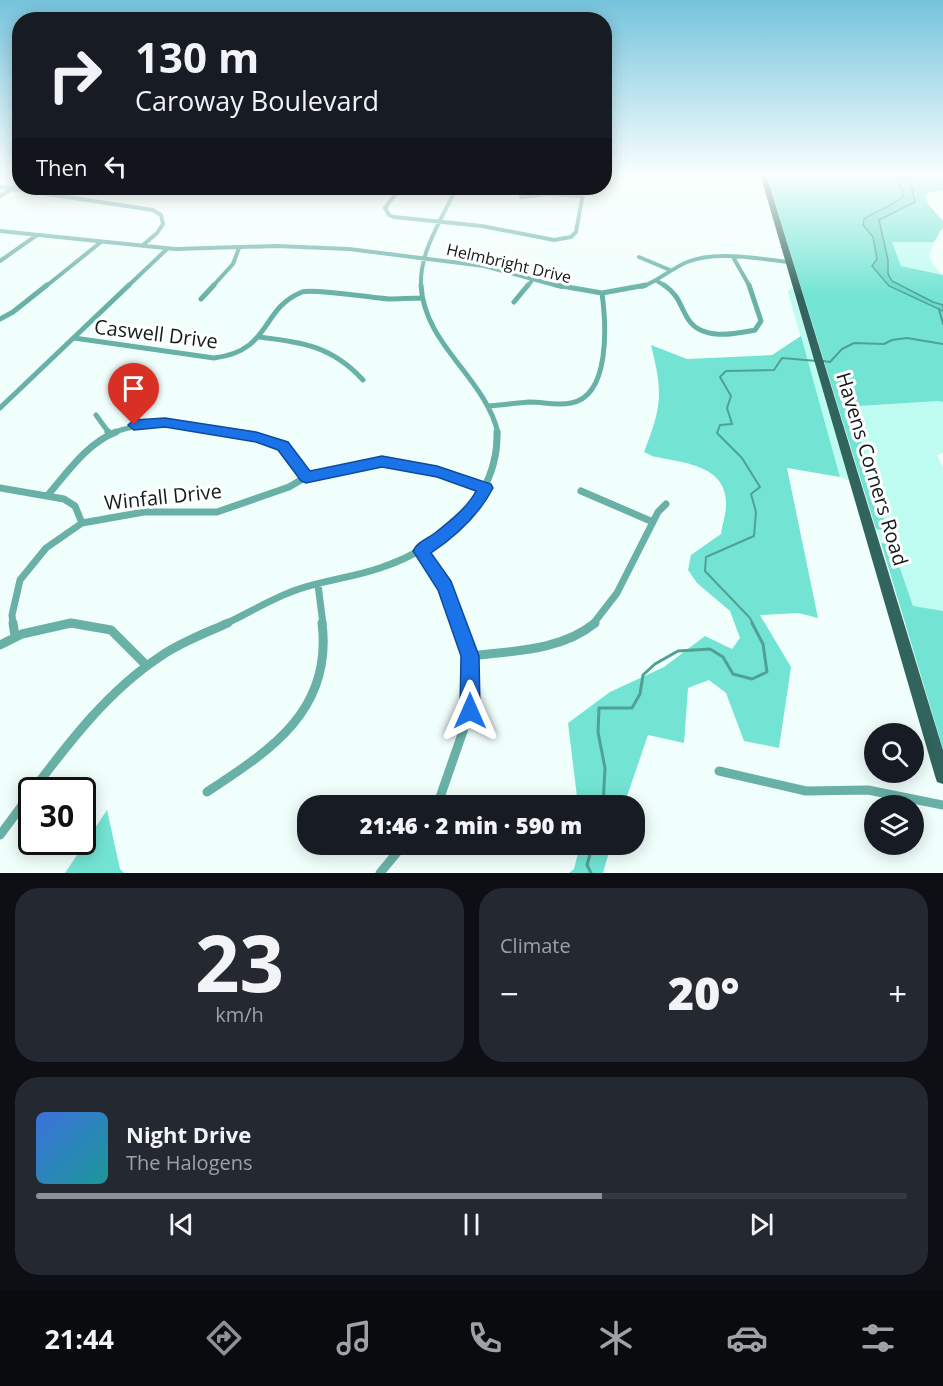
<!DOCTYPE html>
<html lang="en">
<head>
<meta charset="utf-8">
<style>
  body { margin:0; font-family:"Open Sans",sans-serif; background:#242831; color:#f1f3f6; height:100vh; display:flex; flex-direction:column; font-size:22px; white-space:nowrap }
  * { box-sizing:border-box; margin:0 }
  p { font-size:20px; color:#9ea1a6 }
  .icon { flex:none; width:33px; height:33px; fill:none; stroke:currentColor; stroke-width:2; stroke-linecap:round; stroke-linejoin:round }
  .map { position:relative; height:873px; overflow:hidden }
  .panel { display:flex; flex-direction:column; gap:15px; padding:15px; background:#0d0f14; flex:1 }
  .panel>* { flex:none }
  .guide { position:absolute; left:12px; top:12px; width:600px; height:183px; border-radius:24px; box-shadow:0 3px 15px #0003; background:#171b24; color:#f1f3f6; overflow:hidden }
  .controls { position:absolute; left:864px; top:723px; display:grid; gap:12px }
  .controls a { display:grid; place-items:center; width:60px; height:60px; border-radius:50%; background:#171b24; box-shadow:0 3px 15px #0003; font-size:30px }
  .speed { position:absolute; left:18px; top:777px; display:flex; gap:12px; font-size:30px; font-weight:700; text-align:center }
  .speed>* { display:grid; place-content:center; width:78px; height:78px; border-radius:50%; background:#171b24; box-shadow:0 3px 15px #0003; line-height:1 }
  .speed .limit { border:3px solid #111; border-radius:9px; background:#fff; color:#111 }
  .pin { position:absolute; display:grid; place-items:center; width:51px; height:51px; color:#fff; margin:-62px -26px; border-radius:50% 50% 50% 0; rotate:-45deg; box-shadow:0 0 6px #0007 }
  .pin .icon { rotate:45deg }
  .me { position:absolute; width:66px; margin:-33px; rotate:0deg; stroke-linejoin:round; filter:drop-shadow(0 0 4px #0008) }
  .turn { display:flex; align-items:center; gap:21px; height:126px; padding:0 24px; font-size:27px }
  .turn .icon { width:78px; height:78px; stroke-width:2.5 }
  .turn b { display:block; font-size:42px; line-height:51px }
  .then { display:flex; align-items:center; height:57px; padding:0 24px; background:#0003; gap:12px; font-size:22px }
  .big { font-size:45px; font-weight:800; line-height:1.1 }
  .panel .widget { flex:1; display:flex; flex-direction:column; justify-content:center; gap:9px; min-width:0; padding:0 21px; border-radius:24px; background:#242831 }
  .panel .dial { align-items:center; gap:0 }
  .dial b { font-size:78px; line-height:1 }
  .song { display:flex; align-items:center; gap:18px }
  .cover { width:72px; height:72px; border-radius:9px; background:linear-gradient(135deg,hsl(220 70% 55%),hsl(180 70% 35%)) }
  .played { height:6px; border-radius:3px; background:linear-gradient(90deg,#8c9099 65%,#363941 65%) }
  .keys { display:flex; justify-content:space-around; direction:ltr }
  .heat { display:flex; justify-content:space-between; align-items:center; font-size:33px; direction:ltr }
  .panel .tiles { flex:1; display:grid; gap:15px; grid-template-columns:1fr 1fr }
  .widget:last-child { grid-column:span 2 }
  .trip { position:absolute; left:297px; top:795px; width:348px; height:60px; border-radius:24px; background:#171b24; box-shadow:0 3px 15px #0003; font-weight:800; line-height:60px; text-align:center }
  .tab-bar { display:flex; height:96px; justify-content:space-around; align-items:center; background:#090b0e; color:#9ea1a6 }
  .tab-bar .icon { width:42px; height:42px }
  .tab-bar .selected { color:#8c9099 }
  .tab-bar b { font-size:27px; color:#f1f3f6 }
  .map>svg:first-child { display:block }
  .green { fill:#befcf1 }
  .forest { fill:#73e4d4 }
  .water { fill:#68dac9; stroke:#4ea194; stroke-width:1.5 }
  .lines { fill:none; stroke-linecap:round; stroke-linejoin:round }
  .stream-far1 { stroke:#4ea194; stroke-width:2 }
  .stream { stroke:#4ea194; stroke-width:3 }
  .minor-far3 { stroke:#69b1a6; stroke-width:4 }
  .minor-far2 { stroke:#69b1a6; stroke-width:5 }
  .minor-far1 { stroke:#69b1a6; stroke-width:7 }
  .minor { stroke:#69b1a6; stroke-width:9 }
  .primary { fill:#30645c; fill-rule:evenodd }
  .route { fill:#1a73e8; stroke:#114b97; stroke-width:1.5 }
  .labels { text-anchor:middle; stroke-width:6; stroke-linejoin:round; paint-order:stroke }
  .far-street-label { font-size:16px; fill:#131b1a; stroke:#fff }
  .street-label { font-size:20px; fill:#131b1a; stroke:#fff }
</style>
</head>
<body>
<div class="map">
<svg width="943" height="873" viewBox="0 0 943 873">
  <rect width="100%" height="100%" fill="#f1fffc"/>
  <path class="green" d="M894 241 934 242 929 256 934 266 943 275 901 266 892 242Z
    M792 287 851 481 840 477 788 292Z
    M939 401 943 402V453L937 455 943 468V611L913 607 892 545 881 543 876 529 888 531 853 413 860 406Z"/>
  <path class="forest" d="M766 174H898L895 180 902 189 903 197C891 207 877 210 864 219L863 224 873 237 877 259 872 266 889 286 943 311V402L938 401 860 406 853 413 888 531 876 529Z
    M909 174H943V190L929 192 925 196 929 205 943 221V227L934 242H892L901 266 943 275V305L933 302 892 281 888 274V260L879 220 915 202Z
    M801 336 840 477 787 468 818 618 798 613 760 615 791 667 779 748 744 741 726 693 709 680 688 688 684 743 648 735 624 805H578L568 723 610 692 664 667 705 636 732 649 740 638 730 611 697 583 688 570 691 555 721 534C722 525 726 515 726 506 728 464 682 463 652 456L644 452C662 406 663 393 651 345L687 359 772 355Z
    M881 543 892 545 913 606 943 611V749Z
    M107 810 120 869 124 873H65Z
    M580 845H611L603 873H569L574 869Z"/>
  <path class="water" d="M898 174H909L915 202 879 220 888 260V274L892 281 933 302 943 305V311L889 286 872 266 877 259 873 237 863 225 864 219C877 210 891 207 903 197L902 189 895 180Z"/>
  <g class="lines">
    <path class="stream-far1" d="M939 309 943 324
      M823 361 830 362 842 349 854 343 884 344 892 340 907 338 943 344
      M753 624 750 618 705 571 706 557 754 536 756 512 751 494 760 487 742 458 717 433 720 425 732 424 727 408 731 396 720 377 726 371 774 370 782 358 817 361"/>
    <path class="stream" d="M603 806 605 768 598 732 599 708H632L640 694 643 675 655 664 678 651 710 649 723 657 733 674 752 679 767 672 763 644 752 623
      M591 873 587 865 593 844"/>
    <path class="minor-far3" d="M0 187 153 210 161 215 163 224 157 233 142 246
      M400 188 385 208 389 215 394 217 482 226 554 240 571 237 576 232 584 188
      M0 196 20 184
      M521 197 547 194 582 196
      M0 231 175 249 277 246 349 249 484 266 562 287
      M639 257 670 270
      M733 257 750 287
      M0 261 37 235
      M657 281 667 287
      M45 287 101 242
      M127 287 167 249
      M212 287 233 264 239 248
      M421 287C419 251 442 220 456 188
      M527 287 533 279
      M642 287C659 280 671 269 687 262 718 250 758 259 790 262"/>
    <path class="minor-far2" d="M421 285C424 345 485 377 498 433
      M556 285 602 293 646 285
      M664 285C679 295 680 306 688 319 702 341 735 334 755 330L761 321 749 285
      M201 299 214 285
      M514 302 528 285
      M0 319 13 312 47 285
      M259 337C302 342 332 346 363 380
      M74 338 214 358C272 351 260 309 302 292 313 288 372 298 389 299 399 299 410 298 421 298
      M488 406C502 405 516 403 530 402 543 402 557 406 571 403 611 396 606 323 602 293
      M0 408 129 285
      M96 415 109 433
      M112 433C156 417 186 426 232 433"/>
    <path class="minor-far1" d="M108 432 110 434
      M222 432 256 437 283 446 306 477
      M0 488 64 499 75 506 82 523
      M581 491 653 522
      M47 496C67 473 87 443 116 432
      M421 551 445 586 459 624
      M318 585 323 624
      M13 624 12 615 20 580 46 548 82 523 144 512H217L289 487 306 477 382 461 437 472 485 488
      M65 624H79
      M225 624C249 613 274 597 299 589 326 580 354 577 380 568 440 548 499 500 497 432
      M593 624 617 593 658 512 666 504"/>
    <path class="minor" d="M13 623 15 636
      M0 645 22 634 71 623 111 630 146 665
      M470 656C512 651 561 651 595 623
      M719 771 806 791 868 790 943 805
      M33 790C70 741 109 690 161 656 181 642 206 633 228 623
      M207 792C271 750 333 710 322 623
      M437 806 470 711V656L458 623
      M0 835 32 792
      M380 873 404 844"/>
    <path class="primary" d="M760 174H766L943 750V784L937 782 935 776Z"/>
  </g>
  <linearGradient id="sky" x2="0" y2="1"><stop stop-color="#75c3dc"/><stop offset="0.59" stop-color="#f9fffe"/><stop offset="1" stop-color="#f9fffe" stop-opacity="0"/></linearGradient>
  <rect width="943" height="296" fill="url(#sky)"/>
  <path class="route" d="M165 418 256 432 288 442 310 471 382 456 437 466 491 484 493 488C479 515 456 536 431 553L451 581 479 656 480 711 477 718 470 721 463 718 460 711 461 656 438 590 413 551C417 542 427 539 435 533 449 522 468 507 476 491L437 477 382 467 306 483 301 481 278 450 256 442 165 427 134 430 128 425 134 420Z"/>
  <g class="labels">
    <g class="far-street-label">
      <text transform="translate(509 263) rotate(13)" y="6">Helmbright Drive</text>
    </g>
    <g class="street-label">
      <text transform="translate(156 334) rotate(7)" y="7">Caswell Drive</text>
      <text transform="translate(872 469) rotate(73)" y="7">Havens Corners Road</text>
      <text transform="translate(163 497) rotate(-6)" y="7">Winfall Drive</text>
    </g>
  </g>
</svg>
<div class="controls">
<a><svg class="icon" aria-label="search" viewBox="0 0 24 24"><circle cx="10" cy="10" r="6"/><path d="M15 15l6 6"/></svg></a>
<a><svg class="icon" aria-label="layers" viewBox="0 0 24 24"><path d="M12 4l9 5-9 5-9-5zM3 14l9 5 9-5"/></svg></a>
</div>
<div class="speed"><div class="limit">30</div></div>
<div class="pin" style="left:134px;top:425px;background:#d93025"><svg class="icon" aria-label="arrive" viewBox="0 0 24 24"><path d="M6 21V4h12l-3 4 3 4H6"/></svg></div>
<svg class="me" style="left:470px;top:711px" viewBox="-20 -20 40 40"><path d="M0-17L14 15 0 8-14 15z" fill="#1a73e8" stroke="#fff" stroke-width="4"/></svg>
<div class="trip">21:46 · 2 min · 590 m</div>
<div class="guide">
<div class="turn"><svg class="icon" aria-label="right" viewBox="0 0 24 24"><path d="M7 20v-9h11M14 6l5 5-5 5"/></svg><div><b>130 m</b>Caroway Boulevard</div></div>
<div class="then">Then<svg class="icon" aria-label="left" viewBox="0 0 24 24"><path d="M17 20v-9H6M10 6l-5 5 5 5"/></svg></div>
</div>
</div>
<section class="panel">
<div class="tiles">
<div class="widget dial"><b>23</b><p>km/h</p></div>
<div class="widget"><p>Climate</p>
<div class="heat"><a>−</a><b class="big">20°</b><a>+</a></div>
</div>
<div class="widget">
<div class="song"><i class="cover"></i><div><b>Night Drive</b><p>The Halogens</p></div></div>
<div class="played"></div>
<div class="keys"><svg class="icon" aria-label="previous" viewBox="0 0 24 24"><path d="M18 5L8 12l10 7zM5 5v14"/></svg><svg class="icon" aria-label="pause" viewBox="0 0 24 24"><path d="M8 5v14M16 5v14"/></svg><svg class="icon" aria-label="next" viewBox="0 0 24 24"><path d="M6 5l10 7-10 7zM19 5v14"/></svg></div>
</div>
</div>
</section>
<nav class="tab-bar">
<b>21:44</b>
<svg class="icon selected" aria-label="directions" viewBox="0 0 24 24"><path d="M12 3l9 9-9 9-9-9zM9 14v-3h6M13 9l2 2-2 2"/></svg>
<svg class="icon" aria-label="music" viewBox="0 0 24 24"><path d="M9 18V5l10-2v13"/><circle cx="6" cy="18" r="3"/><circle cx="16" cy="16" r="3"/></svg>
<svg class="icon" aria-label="phone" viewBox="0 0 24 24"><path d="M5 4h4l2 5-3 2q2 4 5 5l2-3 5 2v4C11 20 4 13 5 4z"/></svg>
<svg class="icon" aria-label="climate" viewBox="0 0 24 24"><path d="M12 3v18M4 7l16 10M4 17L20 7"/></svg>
<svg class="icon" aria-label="car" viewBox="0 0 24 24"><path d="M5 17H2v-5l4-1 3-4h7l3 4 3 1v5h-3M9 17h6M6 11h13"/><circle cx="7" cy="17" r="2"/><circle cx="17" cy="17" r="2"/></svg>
<svg class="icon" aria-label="filters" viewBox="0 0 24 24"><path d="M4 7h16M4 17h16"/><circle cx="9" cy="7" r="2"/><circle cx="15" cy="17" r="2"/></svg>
</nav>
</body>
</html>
